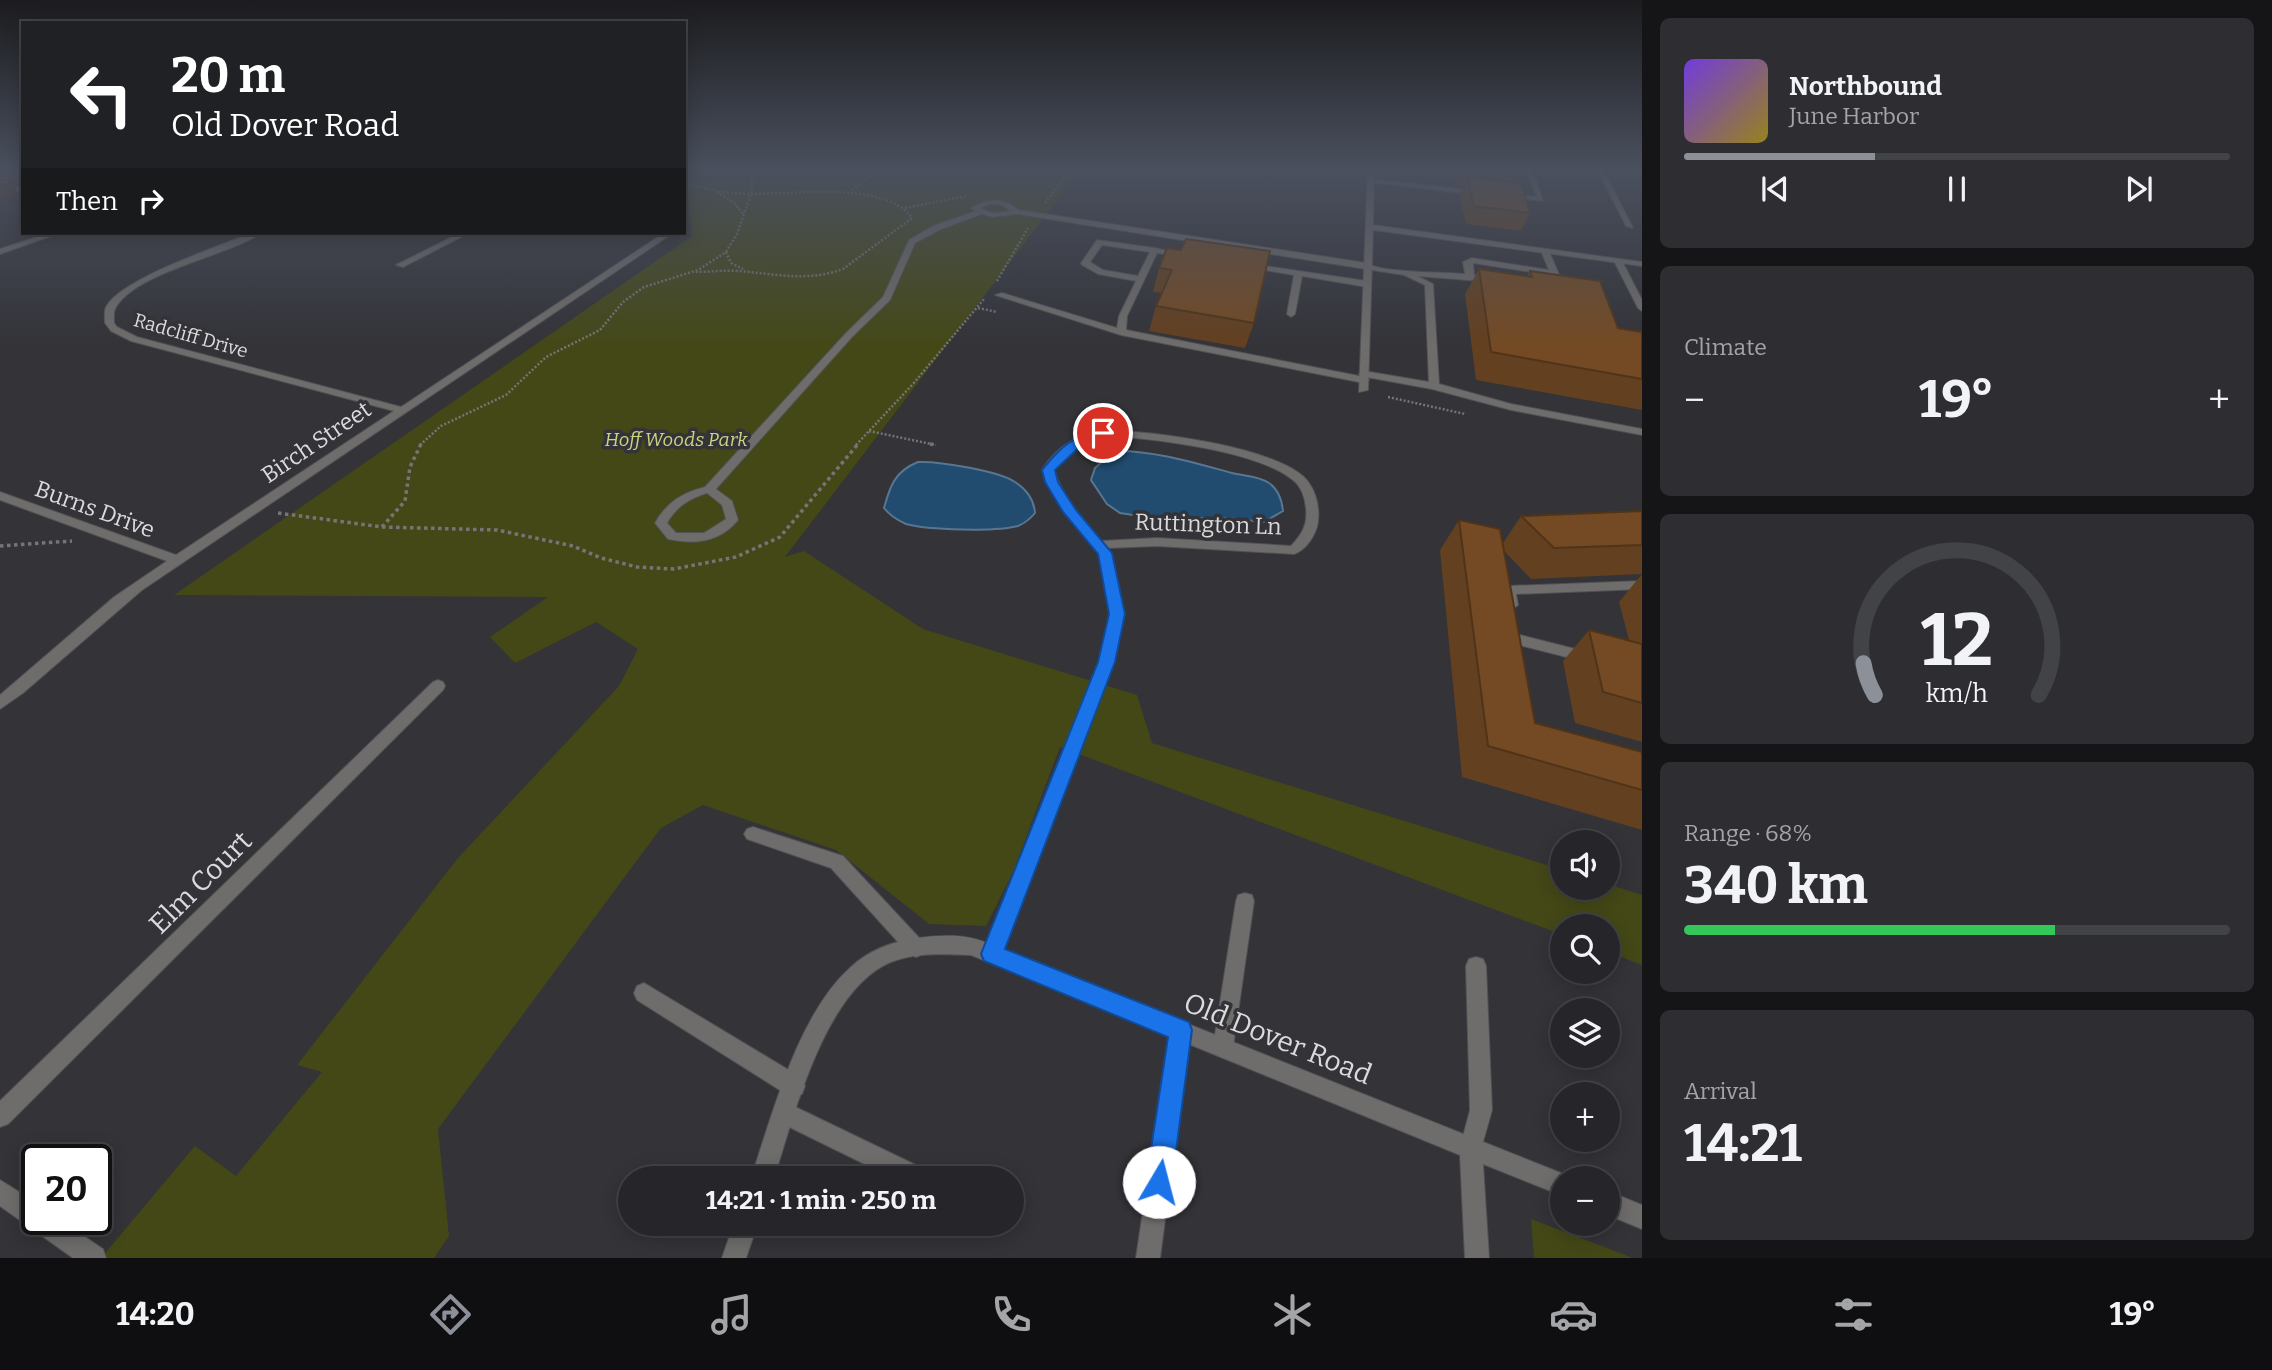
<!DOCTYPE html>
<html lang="en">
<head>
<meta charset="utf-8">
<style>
  body { margin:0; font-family:Bitter,serif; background:#2e2e32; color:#f1f3f6; height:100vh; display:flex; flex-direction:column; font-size:26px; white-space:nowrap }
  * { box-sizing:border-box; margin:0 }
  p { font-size:23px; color:#a4a5a8 }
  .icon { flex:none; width:38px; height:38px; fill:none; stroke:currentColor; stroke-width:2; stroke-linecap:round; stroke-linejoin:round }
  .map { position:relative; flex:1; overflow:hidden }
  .side { display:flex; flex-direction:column; gap:18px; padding:18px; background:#151517; width:630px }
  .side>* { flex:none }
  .hud { position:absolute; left:21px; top:21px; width:665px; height:214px; border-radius:0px; box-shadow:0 4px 18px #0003,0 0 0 2px #424347; background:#202124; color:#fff; overflow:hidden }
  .fabs { position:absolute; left:1550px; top:830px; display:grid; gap:14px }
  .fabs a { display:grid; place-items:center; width:70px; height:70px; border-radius:50%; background:#26262a; box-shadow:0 4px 18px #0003,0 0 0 2px #424347; font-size:35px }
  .speed { position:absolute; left:21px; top:1144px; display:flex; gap:14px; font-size:35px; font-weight:700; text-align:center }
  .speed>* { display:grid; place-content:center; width:91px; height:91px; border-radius:50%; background:#26262a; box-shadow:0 4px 18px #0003,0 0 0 2px #424347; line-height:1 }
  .speed .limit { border:4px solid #111; border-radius:10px; background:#fff; color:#111 }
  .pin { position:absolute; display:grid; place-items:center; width:60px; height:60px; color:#fff; margin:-30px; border:4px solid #fff; border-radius:50%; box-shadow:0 2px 7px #0007 }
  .me { position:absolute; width:77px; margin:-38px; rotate:8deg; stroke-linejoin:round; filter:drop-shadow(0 0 5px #0008) }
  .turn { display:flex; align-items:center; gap:24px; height:147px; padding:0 35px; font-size:32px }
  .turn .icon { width:91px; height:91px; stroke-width:2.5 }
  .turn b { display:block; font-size:49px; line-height:60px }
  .then { display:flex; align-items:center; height:66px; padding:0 35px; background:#0003; gap:14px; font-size:26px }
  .big { font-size:52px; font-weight:700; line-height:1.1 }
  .side .tile { flex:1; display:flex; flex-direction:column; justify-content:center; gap:10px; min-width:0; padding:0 24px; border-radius:10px; background:#2e2e32 }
  .side .dial { align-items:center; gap:0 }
  .dial svg { height:182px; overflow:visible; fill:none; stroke:#424347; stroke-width:7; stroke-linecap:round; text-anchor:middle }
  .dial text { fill:#f1f3f6; stroke:none }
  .song { display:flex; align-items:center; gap:21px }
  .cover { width:84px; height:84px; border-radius:10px; background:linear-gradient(135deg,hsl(260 70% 55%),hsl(50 70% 35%)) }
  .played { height:7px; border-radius:4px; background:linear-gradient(90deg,#8c9099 35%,#424347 35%) }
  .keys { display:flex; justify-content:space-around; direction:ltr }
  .heat { display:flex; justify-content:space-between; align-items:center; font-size:38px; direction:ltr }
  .charge { height:10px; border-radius:5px; background:linear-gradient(90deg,#34c759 68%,#424347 0) }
  .trip { position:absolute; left:618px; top:1166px; width:406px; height:70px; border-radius:35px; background:#26262a; box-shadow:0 4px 18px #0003,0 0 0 2px #424347; font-weight:700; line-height:70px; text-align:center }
  .tabs { display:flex; height:112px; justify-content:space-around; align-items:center; background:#0f0f11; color:#a4a5a8 }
  .tabs .icon { width:49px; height:49px }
  .tabs .active { color:#8c9099 }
  .tabs b { font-size:32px; color:#f1f3f6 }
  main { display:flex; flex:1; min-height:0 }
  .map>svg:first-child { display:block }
  .green { fill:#444817 }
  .water { fill:#214b6f; stroke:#597690; stroke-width:2 }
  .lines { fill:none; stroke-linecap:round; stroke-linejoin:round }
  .service-casing { stroke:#515156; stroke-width:2 }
  .minor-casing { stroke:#515156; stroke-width:2 }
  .path-far1 { stroke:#757579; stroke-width:2.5; stroke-dasharray:2 2; stroke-linecap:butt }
  .path { stroke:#757579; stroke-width:3.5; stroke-dasharray:3.5 3.5; stroke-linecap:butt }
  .service { fill:#6f6d6b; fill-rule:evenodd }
  .minor { fill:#6f6d6b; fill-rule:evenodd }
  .wall { fill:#63401f }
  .shaded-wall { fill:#503419 }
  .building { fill:#734a24; stroke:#503419; stroke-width:2 }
  .route { fill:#1a73e8; stroke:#114b97; stroke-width:2 }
  .labels { text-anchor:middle; stroke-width:7; stroke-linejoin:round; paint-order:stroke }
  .far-street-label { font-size:19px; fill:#dbdbde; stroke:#333338 }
  .far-park-label { font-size:19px; font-style:italic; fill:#cad380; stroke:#333338 }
  .street-label { font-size:23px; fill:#dbdbde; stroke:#333338 }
  .near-street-label { font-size:28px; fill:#dbdbde; stroke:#333338 }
</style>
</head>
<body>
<main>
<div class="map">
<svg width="1642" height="1258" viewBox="0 0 1642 1258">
  <rect width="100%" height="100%" fill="#333338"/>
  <path class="green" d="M684 169H1081L785 557 804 551 923 629 1137 695 1152 743 1563 870V887H1608V884L1642 895V965L1608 952V926H1563V935L1060 747 1013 872 986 926 929 924 836 850 703 805 661 828 438 1129 449 1236 434 1258H101L195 1146 236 1176 322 1072 297 1065 458 858 619 686 638 649 596 622 515 663 490 637 548 597 174 595 692 236 688 196 684 194Z
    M1531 1219 1633 1258H1534Z"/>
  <path class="water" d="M1114 451C1153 450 1195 463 1232 473 1244 476 1259 476 1269 483 1278 489 1282 501 1283 511L1264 522 1227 518H1152L1120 513 1107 504 1091 480 1095 468Z
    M918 462C939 461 999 471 1015 482 1026 489 1034 500 1035 513 1031 518 1025 523 1018 526 997 532 927 530 906 524 897 520 890 516 884 508 890 486 895 471 918 462Z"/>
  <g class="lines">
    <g class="service-casing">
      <path id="service" d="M1526 169H1532L1543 201 1507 197 1510 195 1537 197Z
        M1597 169H1603L1633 228 1626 226Z
        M1371 179 1479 191 1482 193 1479 195 1369 182Z
        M997 200 1010 204 1019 210 1367 263C1380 273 1444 272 1465 274L1463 262 1472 258 1549 270 1541 251 1548 249 1566 291 1565 293H1559L1551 275 1473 263 1474 275 1493 278V282L1417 276 1433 284 1439 384 1511 404 1642 429V435L1511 410 1432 389 1361 376 1359 374 1364 371 1429 382 1425 285 1404 275 1017 214 992 217 982 214 939 230 915 243 890 300 852 337 716 489 732 501 738 520C720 542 695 545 668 539L655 523C667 502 682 493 705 487L846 333 883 297 909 240 933 226 976 211 971 208 983 202ZM991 204 1001 205 1011 211 993 213 980 208ZM707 493 722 505 726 519 704 533H676L667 523C677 506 689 499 707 493Z
        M1097 240 1155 248 1186 255 1182 257 1157 253 1127 316 1126 330 1364 377 1369 380 1364 383 1121 335 995 295 1002 293 1117 328 1119 316 1136 281 1098 274 1082 265 1081 263ZM1102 245 1150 252 1138 276 1103 270 1090 262Z
        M1615 259 1622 261 1642 300V311L1638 308 1614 261Z
        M1244 263 1367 281 1371 284 1367 287 1302 276 1295 314 1291 317 1287 314 1294 275 1247 267H1244Z
        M1642 581V589L1516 594 1518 605 1511 610 1504 605 1502 590 1509 586Z
        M1516 634 1591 653 1593 657 1586 662 1511 643 1509 639Z
        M753 827 843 856 923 942 926 948 923 954 916 957 909 954 831 868 747 839 744 834 747 829Z
        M1245 893 1252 895 1254 901 1233 1047 1230 1054 1223 1057 1216 1054 1213 1047 1236 901 1238 895Z
        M1476 957 1483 959 1486 966 1492 1110 1479 1156 1471 1159 1463 1156 1460 1148 1470 1110 1466 966 1469 959Z
        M644 983 802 1078 805 1086 802 1094 794 1097 786 1094 637 1000 634 993 637 986Z
        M1180 1020 1187 1023 1190 1030 1160 1258H1136L1170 1030 1173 1023Z
        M785 1102 926 1170 929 1178H893L777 1121 774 1113 777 1105Z"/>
    </g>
    <g class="minor-casing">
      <path id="minor" d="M1368 169H1374L1373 225 1642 262V266L1373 230 1368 390 1359 392Z
        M23 172V176L0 182V178Z
        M0 183 23 188V192L0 187Z
        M49 233H60L0 254V249Z
        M252 233H262C227 256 137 272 116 307 113 311 114 317 114 323L117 327 137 337 401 407 664 233H673L142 590 23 693 0 709V695L114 597 167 561 0 500V492L176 555 394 411 131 341 111 331 105 323C105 318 104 311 106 307 122 278 220 246 252 233Z
        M460 233H469L403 267 396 265Z
        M1106 430C1156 432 1259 445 1299 473 1314 483 1320 504 1318 521 1317 534 1306 550 1294 554L1157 546 1108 548 1111 553 1124 614 1114 662 1003 950 1571 1177 1563 1178V1196L1483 1164 1489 1258H1465L1460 1155 971 955C945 954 916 952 891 962 825 989 794 1115 774 1178H751C773 1113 798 1014 851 967 869 950 894 941 918 938 942 935 965 934 987 943L1100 662 1110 614 1099 554 1064 512 1046 482 1042 470C1057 446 1079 433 1106 430ZM1106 436C1152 438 1258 451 1293 480 1301 486 1305 498 1306 508 1308 525 1302 534 1291 546L1157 538 1101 541C1083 519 1063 498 1054 470 1067 451 1083 439 1106 436Z
        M438 680 443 682 445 686 443 690 8 1124 0 1127V1101L433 682Z
        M0 1180 37 1203V1220H60L103 1249 106 1258H73L0 1206Z
        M1608 1191 1642 1205V1229L1608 1215Z
        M734 1223H758L746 1258H722Z"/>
    </g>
    <path class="path-far1" d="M684 175 695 169
      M684 184C700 187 716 191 732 193 777 198 883 177 912 218L843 269C808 282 775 274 739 271 724 270 709 272 694 272
      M852 190 878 169
      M717 192 734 203 744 215
      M1045 203 1066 175 1064 169
      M905 208 967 196
      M726 252 731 263 743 269
      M997 281 1028 228
      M978 308 997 312
      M1388 397 1465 414
      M869 431 936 445
      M420 445 441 426 506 395 546 357 600 330 623 302 644 287 698 270 726 252 737 234 751 194 753 169
      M856 445 913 384 984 299"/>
    <path class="path" d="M930 444 936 445
      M278 513 382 527 497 530 573 546 601 558 637 567 674 569 736 557 780 537 858 444
      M382 527 405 501 410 467 421 444
      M0 546 72 541"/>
    <use href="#service" class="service"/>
    <use href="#minor" class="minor"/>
  </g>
  <path class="wall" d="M0 169H23V186L22 185 12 183 18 194 4 174 0 175Z
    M1453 169H1521L1514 182 1530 213 1521 231 1466 224 1459 194 1462 186 1456 185Z
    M1167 248 1254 323 1245 348 1149 331 1156 306 1162 293 1153 292 1159 268Z
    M1479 269 1527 276 1530 271 1618 328 1642 332V410L1476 380 1465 294Z
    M1642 511V574L1531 579 1504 551 1535 723 1642 752V830L1462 777 1440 550 1459 520 1503 543 1521 516Z
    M1642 574V742L1575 723 1563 661 1589 630 1629 640 1619 602Z"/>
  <path class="shaded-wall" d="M0 169H23L3 171 4 174 0 175Z
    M12 182 18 194 0 200V186Z"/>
  <path class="building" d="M12 169H23V179L19 180 17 174 3 171Z
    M1467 177 1521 183 1530 213 1474 206Z
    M0 179 12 182 0 186Z
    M1186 239 1270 251 1254 323 1156 306 1172 270 1159 268 1167 248 1181 250Z
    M1479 269 1532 277 1530 271 1600 281 1618 328 1642 332V379L1491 352Z
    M1642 511V545L1554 548 1521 516Z
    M1459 520 1500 529 1535 723 1642 752V790L1488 746Z
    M1589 630 1642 644V703L1603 692Z"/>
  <linearGradient id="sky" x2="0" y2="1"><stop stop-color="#1c1c1f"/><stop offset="0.49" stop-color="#4a505e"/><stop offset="1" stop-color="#4a505e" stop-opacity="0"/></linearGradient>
  <rect width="1642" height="345" fill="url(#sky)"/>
  <path class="route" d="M1103 429 1107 430V435L1087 440 1055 470 1058 482 1076 510 1112 553 1125 614 1115 662 1005 949 1189 1022 1192 1030 1172 1182 1168 1191 1159 1195 1149 1191 1146 1182 1168 1037 984 961 981 954 1098 662 1109 614 1098 554 1063 512 1045 482 1042 470C1061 446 1073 436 1103 429Z"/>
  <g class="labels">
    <g class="far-street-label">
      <text transform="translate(191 335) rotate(16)" y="7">Radcliff Drive</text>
    </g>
    <g class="far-park-label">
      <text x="676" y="446">Hoff Woods Park</text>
    </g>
    <g class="street-label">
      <text transform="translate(316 442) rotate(-34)" y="8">Birch Street</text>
      <text transform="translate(95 509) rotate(20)" y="8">Burns Drive</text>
      <text transform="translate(1208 524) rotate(2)" y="8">Ruttington Ln</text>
    </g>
    <g class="near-street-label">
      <text transform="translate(200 882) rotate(-45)" y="10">Elm Court</text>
      <text transform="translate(1278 1038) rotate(22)" y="10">Old Dover Road</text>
    </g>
  </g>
</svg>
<div class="fabs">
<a><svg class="icon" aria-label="sound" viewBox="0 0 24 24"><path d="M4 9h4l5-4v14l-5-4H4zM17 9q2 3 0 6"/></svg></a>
<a><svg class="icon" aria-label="search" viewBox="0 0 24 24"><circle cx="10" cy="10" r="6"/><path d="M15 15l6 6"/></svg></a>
<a><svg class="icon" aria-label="layers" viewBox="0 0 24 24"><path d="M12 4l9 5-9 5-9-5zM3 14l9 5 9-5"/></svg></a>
<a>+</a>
<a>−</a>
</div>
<div class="speed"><div class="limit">20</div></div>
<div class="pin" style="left:1103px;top:433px;background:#d93025"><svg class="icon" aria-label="arrive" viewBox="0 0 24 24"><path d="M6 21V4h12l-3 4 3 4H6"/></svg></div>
<svg class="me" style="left:1159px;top:1182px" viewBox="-20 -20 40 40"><circle r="19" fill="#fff"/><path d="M0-13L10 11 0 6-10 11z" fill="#1a73e8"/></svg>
<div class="trip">14:21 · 1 min · 250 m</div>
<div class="hud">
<div class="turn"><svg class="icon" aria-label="left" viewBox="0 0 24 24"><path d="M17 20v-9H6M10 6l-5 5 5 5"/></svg><div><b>20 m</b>Old Dover Road</div></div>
<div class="then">Then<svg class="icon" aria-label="right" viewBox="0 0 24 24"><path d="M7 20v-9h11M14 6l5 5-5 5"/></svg></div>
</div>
</div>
<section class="side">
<div class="tile">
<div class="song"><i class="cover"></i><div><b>Northbound</b><p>June Harbor</p></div></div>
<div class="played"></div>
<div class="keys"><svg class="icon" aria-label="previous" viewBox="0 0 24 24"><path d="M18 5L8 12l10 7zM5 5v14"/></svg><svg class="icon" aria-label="pause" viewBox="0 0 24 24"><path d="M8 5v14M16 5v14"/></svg><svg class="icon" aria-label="next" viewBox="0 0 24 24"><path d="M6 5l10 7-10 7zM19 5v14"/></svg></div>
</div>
<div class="tile"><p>Climate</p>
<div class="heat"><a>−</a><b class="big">19°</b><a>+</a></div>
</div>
<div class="tile dial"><svg viewBox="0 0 100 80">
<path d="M14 69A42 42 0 1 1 86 69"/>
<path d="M14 69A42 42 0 0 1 9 55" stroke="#8c9099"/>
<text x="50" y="56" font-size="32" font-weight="700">12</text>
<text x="50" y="72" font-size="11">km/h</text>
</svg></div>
<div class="tile"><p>Range · 68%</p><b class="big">340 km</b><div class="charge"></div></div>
<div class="tile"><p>Arrival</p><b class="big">14:21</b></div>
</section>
</main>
<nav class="tabs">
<b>14:20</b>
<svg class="icon active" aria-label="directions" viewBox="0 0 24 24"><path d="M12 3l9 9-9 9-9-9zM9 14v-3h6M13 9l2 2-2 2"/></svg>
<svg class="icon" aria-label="music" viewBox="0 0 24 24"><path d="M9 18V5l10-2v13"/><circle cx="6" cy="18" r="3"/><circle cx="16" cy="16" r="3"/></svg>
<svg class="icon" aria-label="phone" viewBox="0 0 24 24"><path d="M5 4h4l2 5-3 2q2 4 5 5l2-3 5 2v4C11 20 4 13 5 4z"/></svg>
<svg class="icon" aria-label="climate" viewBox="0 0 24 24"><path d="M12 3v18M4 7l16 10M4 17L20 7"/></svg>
<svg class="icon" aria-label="car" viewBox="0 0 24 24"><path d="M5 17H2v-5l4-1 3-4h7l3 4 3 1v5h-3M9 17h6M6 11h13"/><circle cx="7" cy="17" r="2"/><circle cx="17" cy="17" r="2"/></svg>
<svg class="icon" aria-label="filters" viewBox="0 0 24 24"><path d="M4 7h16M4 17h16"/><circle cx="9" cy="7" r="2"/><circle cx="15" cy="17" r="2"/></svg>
<b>19°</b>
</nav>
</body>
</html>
